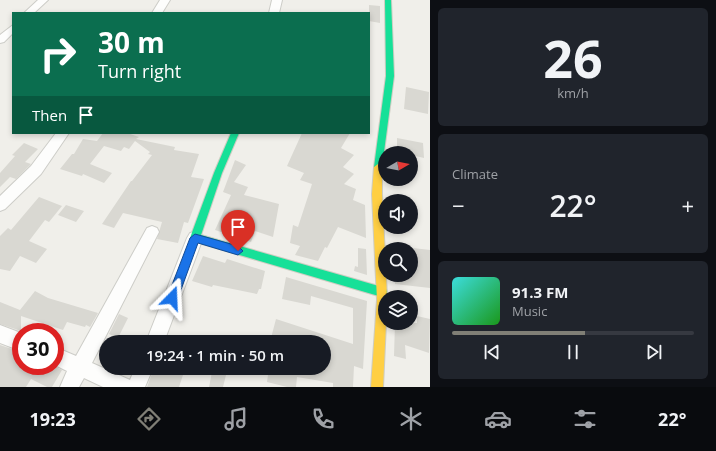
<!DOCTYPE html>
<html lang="en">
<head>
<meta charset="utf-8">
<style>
  body { margin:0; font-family:"Open Sans",sans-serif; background:#20242c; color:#f1f3f6; height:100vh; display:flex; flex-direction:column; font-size:15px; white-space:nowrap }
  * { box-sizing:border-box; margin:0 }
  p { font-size:13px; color:#9ea1a6 }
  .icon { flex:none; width:22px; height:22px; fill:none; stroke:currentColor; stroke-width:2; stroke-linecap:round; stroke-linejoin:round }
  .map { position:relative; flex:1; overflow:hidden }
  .side { display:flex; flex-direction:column; gap:8px; padding:8px; background:#0d0f14; width:286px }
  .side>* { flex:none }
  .guide { position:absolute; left:12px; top:12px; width:358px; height:122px; border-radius:0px; box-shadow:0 2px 6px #0003; background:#0b6e4f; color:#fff; overflow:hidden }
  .needle { width:26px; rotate:80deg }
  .fabs { position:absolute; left:378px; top:146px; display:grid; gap:8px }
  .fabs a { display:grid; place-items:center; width:40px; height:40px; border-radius:50%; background:#171b24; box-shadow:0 2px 6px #0003; font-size:20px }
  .speed { position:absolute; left:12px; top:323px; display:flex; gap:8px; font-size:20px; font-weight:700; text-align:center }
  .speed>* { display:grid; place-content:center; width:52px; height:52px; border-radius:50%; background:#171b24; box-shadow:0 2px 6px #0003; line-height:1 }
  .speed .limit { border:6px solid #d22; background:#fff; color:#111 }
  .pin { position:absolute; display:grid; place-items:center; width:34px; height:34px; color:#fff; margin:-41px -17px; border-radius:50% 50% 50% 0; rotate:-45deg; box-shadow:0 0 4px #0007 }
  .pin .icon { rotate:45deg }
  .me { position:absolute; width:44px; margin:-22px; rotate:21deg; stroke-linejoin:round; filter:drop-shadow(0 0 3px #0008) }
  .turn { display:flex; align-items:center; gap:14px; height:84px; padding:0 20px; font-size:18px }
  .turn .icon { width:52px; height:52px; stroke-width:2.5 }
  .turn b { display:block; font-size:28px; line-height:34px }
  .then { display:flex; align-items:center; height:38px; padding:0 20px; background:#0003; gap:8px; font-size:15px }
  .big { font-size:30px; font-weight:600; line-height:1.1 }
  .side .widget { flex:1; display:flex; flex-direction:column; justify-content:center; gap:6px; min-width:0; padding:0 14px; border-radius:6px; background:#20242c }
  .side .dial { align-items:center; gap:0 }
  .dial b { font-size:52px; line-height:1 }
  .song { display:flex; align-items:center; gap:12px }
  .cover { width:48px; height:48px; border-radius:6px; background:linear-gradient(135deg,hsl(180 70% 55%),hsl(120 70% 35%)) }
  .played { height:4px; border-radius:2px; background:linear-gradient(90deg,#807f76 55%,#363941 55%) }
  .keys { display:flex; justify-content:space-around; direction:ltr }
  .heat { display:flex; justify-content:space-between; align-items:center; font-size:22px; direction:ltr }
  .trip { position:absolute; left:99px; top:335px; width:232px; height:40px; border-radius:20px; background:#171b24; box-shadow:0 2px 6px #0003; font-weight:600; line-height:40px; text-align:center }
  .menu { display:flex; height:64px; justify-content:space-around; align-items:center; background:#090b0e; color:#9ea1a6 }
  .menu .icon { width:28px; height:28px }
  .menu .on { color:#807f76 }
  .menu b { font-size:18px; color:#f1f3f6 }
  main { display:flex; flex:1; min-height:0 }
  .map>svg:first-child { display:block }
  .building { fill:#d9d8d2 }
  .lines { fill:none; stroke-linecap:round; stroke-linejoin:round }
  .street-casing { stroke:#cdcdc8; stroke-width:2 }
  .fast-casing { stroke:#cecdc2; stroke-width:2 }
  .slow-casing { stroke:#cecdc2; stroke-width:2 }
  .street { fill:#fdfdfc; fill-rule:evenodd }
  .fast { fill:#16e098; fill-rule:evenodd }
  .slow { fill:#ffcf43; fill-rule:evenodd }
  .route { fill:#1a73e8; stroke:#114b97 }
</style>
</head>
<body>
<main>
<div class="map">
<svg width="430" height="387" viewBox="0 0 430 387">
  <rect width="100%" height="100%" fill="#f0efea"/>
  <path class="building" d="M369 5 380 6V23L369 21Z
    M406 87 429 92 428 114 404 109Z
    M103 133H127L139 137 136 139 175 147 174 150 199 154 191 177 204 179 188 223 184 222 178 243 157 239 162 222 123 213 114 228 102 224 131 181H132L152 155 148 154 150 152 135 141 129 149 124 147 121 151 104 146 90 164 112 173 104 183 83 174 82 176 60 169 72 154H74L83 139 97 141Z
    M302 133H350L341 148 354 155 343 167 354 174 344 184 356 189 353 200 365 205 366 238 338 227 327 248 325 247 318 261 295 255 300 246 290 243 293 225 298 227 312 184 300 180 304 173 287 166Z
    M397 138 423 143 424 158 411 155V153H397Z
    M24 143 38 149 25 162 31 164 16 179 10 177 0 187V173L15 156 12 155Z
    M235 160 246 165 234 182 248 187 244 195 279 204 273 237 255 231 251 242 215 230 231 195 223 192Z
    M39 197 62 206 49 222 45 220 29 241 47 249 36 263 20 256 10 271 0 269V236L8 228 11 230Z
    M66 205 84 211 76 222 58 215Z
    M358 248 366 249 367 275 354 271 355 266 358 267Z
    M413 248 430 250V288L395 284 394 275H411V266L417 268Z
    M203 256 225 263 227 259 265 271 261 289H259L257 294 213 285 212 287 192 281Z
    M286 277 367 301 363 369 354 366 353 387H333V383L297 377 296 387H287L267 382 269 368H324V342H285L271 338 276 319 353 344V308L311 296 310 305 282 299Z
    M35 291 48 298 98 313 90 327 86 325 85 327 67 322 63 330 21 316V331L0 324V302L20 310Z
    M119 314 128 318 118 338 109 334Z
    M417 316 430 319 429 353 405 345 406 359 394 356 395 323H417Z
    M0 345 21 352V366H54L62 370 52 387H47L31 379 26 387H0Z
    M154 368 183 375 179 387H147Z
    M212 372 226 375 223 387H209Z"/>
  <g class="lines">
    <g class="street-casing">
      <path id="street" d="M38 0H48L34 13H24Z
        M160 0H170L162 13H152Z
        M272 0H282L279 13H269Z
        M13 25V33L4 42 0 43V35Z
        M56 133H69L41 174 5 209 0 211V196L31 166Z
        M152 226 157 228 159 232 92 363 130 380 135 368H153L145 387H103L84 378 79 387H60L67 371 55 365V347L76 356 147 228Z
        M195 232 200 233 203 238 164 342H146L187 238 190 233Z
        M0 325 21 333V351L0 343Z"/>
    </g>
    <g class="fast-casing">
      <path id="fast" d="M385 0H391L394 76 382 167 378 170 374 167 386 76Z
        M231 133H239L222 173 201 235 382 287 386 289 387 292 386 295 382 297 192 241 190 238 214 173Z"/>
    </g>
    <g class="slow-casing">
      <path id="slow" d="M378 164 382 167V194L387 297H385V323H386L383 387H371L377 300 372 194 374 167Z"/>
    </g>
    <use href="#street" class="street"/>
    <use href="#fast" class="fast"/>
    <use href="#slow" class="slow"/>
  </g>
  <path class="route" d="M195 234 238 246 243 251 238 255 198 243 178 298 176 302 172 303 168 302 167 298 190 238Z"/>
</svg>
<div class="fabs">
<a><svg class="needle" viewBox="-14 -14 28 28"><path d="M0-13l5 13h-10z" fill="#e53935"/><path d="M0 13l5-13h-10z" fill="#9ea1a6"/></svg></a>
<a><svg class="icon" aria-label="sound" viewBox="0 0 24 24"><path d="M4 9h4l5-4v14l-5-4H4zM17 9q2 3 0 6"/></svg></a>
<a><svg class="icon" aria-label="search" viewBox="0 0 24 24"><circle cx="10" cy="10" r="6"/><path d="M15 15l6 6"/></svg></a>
<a><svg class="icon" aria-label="layers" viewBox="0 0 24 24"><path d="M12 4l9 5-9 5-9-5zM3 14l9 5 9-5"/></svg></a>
</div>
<div class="speed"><div class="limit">30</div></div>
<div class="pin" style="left:238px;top:251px;background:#d93025"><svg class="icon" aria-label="arrive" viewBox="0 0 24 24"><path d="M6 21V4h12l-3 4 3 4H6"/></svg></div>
<svg class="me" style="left:172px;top:298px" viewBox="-20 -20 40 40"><path d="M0-17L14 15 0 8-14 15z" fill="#1a73e8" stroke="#fff" stroke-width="4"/></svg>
<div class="trip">19:24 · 1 min · 50 m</div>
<div class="guide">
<div class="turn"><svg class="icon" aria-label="right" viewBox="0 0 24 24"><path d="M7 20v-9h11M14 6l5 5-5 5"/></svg><div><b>30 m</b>Turn right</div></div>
<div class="then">Then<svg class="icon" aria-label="arrive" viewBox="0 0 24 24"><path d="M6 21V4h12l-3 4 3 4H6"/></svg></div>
</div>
</div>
<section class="side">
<div class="widget dial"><b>26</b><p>km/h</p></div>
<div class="widget"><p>Climate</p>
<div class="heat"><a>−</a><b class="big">22°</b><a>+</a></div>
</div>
<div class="widget">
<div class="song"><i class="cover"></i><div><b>91.3 FM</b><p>Music</p></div></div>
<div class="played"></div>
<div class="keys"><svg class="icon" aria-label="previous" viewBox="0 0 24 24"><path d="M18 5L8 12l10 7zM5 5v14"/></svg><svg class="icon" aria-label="pause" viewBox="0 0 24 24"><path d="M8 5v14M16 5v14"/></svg><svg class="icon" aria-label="next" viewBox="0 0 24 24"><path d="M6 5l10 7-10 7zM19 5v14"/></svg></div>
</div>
</section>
</main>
<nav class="menu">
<b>19:23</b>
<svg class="icon on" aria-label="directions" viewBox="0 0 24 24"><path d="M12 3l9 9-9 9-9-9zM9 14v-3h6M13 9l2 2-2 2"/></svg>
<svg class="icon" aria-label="music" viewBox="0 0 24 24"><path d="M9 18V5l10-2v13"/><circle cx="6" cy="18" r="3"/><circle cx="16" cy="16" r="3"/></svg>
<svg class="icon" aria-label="phone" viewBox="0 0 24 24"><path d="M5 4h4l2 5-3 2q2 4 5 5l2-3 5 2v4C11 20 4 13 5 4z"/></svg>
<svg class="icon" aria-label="climate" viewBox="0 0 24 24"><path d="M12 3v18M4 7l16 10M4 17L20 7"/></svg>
<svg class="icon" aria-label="car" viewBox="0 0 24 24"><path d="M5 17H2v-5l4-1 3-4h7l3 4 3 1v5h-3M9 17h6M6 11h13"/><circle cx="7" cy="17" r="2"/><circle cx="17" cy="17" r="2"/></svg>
<svg class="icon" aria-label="filters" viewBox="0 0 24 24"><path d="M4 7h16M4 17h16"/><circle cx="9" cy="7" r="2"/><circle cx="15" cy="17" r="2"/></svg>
<b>22°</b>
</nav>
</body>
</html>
